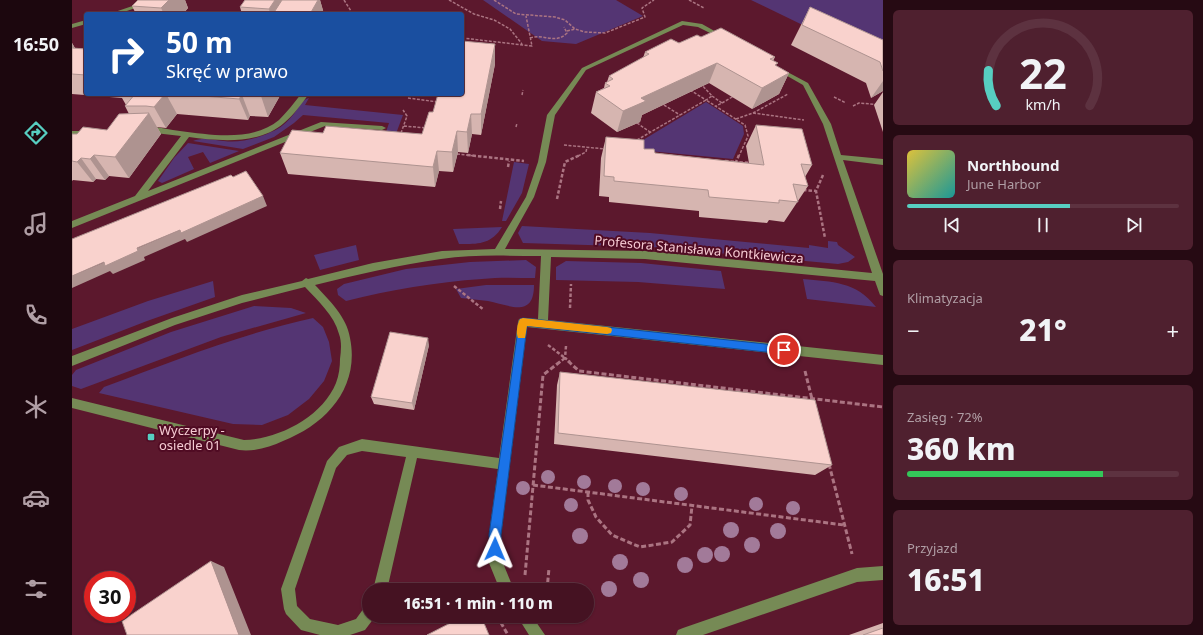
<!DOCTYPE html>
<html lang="pl">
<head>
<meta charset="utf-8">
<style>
  body { margin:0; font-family:"Noto Sans",sans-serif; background:#4f202f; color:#f1f3f6; height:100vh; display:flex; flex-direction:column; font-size:15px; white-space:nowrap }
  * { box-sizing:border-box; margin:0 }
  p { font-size:13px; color:#b09ea5 }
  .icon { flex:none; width:22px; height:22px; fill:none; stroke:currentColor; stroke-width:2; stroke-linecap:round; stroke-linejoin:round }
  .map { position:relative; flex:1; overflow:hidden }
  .sheet { display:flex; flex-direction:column; gap:10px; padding:10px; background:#260a13; width:320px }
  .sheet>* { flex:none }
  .banner { position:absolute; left:12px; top:12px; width:380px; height:84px; border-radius:4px; box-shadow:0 1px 3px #0004,0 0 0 1px #5d3240; background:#1a4fa0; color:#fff; overflow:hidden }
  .speed { position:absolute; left:12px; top:571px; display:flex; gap:8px; font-size:20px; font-weight:700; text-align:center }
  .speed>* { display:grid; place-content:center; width:52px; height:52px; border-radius:50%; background:#451222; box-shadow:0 1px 3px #0004,0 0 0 1px #5d3240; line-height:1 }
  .speed .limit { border:6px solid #d22; background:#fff; color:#111 }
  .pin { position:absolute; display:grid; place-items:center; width:34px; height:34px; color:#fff; margin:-17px; border:2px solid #fff; border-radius:50%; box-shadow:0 1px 4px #0007 }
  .me { position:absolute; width:44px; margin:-22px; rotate:1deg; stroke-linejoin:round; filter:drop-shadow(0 0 3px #0008) }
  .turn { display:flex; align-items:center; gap:14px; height:84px; padding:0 16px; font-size:18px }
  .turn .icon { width:52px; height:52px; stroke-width:2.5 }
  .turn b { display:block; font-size:28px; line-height:34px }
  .big { font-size:30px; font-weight:800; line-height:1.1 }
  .sheet .card { flex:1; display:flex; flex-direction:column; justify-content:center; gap:6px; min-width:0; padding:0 14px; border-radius:6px; background:#4f202f }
  .sheet .dial { align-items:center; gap:0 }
  .dial svg { height:104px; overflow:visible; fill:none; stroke:#5d3240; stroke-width:7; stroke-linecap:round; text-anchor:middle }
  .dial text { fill:#f1f3f6; stroke:none }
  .song { display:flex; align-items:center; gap:12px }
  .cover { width:48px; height:48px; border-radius:6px; background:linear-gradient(135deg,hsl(50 70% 55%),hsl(180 70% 35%)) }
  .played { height:4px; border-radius:2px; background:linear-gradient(90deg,#57cec1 60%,#5d3240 60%) }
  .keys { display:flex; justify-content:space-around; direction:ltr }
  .heat { display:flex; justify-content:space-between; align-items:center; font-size:22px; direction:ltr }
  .charge { height:6px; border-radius:3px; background:linear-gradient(90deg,#34c759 72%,#5d3240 0) }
  .trip { position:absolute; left:290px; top:583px; width:232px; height:40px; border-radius:20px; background:#451222; box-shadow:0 1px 3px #0004,0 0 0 1px #5d3240; font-weight:800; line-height:40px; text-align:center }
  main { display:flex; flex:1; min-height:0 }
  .tabs { display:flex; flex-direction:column; width:72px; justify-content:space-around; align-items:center; background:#1c070e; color:#b09ea5 }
  .tabs .icon { width:28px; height:28px }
  .tabs .on { color:#57cec1 }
  .tabs b { font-size:18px; color:#f1f3f6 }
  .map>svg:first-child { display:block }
  .green { fill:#543573 }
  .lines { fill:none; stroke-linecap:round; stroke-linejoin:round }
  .path-far2 { stroke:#ab7482; stroke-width:1.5; stroke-dasharray:3 1.5; stroke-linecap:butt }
  .path-far1 { stroke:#ab7482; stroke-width:2.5; stroke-dasharray:3.5 2; stroke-linecap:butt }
  .path { stroke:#ab7482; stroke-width:3; stroke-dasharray:5 2.5; stroke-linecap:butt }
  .minor { fill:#768a55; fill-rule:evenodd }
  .tree { fill:#a27a99 }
  .wall { fill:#d6b5b0 }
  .shaded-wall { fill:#ae9390 }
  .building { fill:#f9d2cd; stroke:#ae9390 }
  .route { fill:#1a73e8; stroke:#114b97 }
  .slow { fill:#f59e0b }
  .poi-dot { fill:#57cec1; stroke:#500b23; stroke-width:1.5 }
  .labels { text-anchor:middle; stroke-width:4; stroke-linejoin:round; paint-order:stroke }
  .street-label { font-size:13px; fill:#f6cbd3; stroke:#500b23 }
  .poi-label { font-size:13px; fill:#f6cbd3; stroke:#500b23; text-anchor:start }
</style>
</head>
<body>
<main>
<nav class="tabs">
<b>16:50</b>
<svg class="icon on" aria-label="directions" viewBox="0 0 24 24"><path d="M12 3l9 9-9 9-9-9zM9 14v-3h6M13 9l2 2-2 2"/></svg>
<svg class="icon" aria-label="music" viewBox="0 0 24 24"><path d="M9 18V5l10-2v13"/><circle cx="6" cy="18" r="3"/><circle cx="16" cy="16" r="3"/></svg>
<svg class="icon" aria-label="phone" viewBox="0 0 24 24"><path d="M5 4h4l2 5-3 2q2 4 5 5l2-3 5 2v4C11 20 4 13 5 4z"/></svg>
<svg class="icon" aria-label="climate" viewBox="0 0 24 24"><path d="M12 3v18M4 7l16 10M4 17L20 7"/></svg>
<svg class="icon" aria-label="car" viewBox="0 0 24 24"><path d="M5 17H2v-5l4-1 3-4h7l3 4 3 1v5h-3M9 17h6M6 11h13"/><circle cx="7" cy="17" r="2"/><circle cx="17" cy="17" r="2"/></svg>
<svg class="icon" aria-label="filters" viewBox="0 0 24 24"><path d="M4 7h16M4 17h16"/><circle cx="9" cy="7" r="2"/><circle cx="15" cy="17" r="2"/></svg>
</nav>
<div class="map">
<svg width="811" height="635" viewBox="0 0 811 635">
  <rect width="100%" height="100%" fill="#5c182d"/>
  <path class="green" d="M411 0H544L571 16 504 44 470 41Z
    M679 0H811V64Z
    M237 98 233 105 331 115 322 139 312 138 317 123 231 115 222 123 202 137 171 149 121 141C131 137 141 140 152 141 167 143 185 139 199 132 208 129 215 122 221 115 226 109 229 100 237 98Z
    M634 102 671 126 672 134 661 159 556 149Z
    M116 143 167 151 138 163 131 152 116 157 122 169 90 183 86 181 102 158Z
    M442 162 457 164 450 193 434 221H430Z
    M450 226 578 233 737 248V245L756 248V241L765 242 766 245 783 257 776 262 766 264 580 247 451 243 446 233Z
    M430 227C419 245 405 244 387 244L381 229Z
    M284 245 287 260 248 270 242 255Z
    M454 260 464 267 463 278C445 278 427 277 410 279 364 282 318 290 274 301L266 295 265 289 272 284 334 269 398 262Z
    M494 261 569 263 649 271 653 289 566 282 484 280V267Z
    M731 279C760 282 784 281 804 307L735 299Z
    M141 281 143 297 75 321 0 350V329L76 301Z
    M414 285H462C462 319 437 305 416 301 407 300 398 299 389 298L384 289Z
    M182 306 219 308 234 313 149 337 9 389 0 386V375L4 370 99 332Z
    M241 318 251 327 257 342 260 361 252 381 237 399 216 415 190 425 161 424 27 393 32 387C101 361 169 334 241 318Z"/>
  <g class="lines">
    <path class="path-far2" d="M272 0 281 14
      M377 0 402 14 422 20 438 29 450 44
      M422 0 444 14 483 17 493 20 503 29 513 32 533 33 573 17 570 8 582 0
      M617 0 632 8
      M495 31 503 29
      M390 38 460 46 454 16
      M458 38C471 33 484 45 495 33L492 27
      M618 90 634 100 640 96 629 84
      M450 95 451 90
      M640 96 650 103 644 106
      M762 97 774 103
      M336 98 366 102
      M650 103 662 96
      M592 105 608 115
      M781 106 787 103 811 105
      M681 113 732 120
      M664 119 681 113 716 94
      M565 123 578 132
      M332 126 355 128
      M444 127 445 123
      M329 133 335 116 331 110
      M565 140 634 100 673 125 676 136 667 156
      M492 145 533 149
      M385 154 404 156
      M506 156 514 152 515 147"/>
    <path class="path-far1" d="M395 155 452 161
      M667 155 664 162 679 163
      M653 161 664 162V164
      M436 167 437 161
      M751 175 744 191 753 238
      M731 190 744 191
      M485 199 493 162 508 155
      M428 209 429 201
      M382 286 412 310
      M498 308 499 284
      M476 345 493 358 488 362
      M494 346 493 358 498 362"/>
    <path class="path" d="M496 361 507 371 811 407
      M733 371 740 399
      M757 464 780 554
      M461 485 772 525
      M516 492V500L524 517 540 535 568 547 600 542 618 525 620 506
      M453 575 471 375 489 361
      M475 590 477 568
      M425 616 436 635"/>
    <path class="minor" d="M78 0H87L46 14H37Z
      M14 20V24L0 28V24Z
      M610 21 630 24 655 38 650 39 626 27 611 25 514 70 483 115 474 162 462 197 433 249 573 251 800 273 751 124 731 85 703 69 708 68 736 83 759 124 769 155 811 159V165L771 160 811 274V296L808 295 803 281 573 259 479 257 476 320 811 355V365L455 327 429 535 431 563 442 590H428L417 563V535L426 469 345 458 315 590H301L334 457 290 451 275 455 264 468 223 589 225 606 238 619 266 625 284 619 292 608 297 606V616H303L302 618 293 630 278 635H248L229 630 214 614 212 609 209 589 255 461 267 447 290 439 427 458 446 322 447 319 451 318 466 319 469 256C436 256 402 254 369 259 326 265 284 275 243 285 257 300 275 317 278 338 288 387 255 424 211 441 198 447 182 452 167 450L0 408V398L172 440C207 439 250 417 264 383 267 375 268 367 268 359 269 351 270 342 267 334 262 315 246 301 233 287L170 303 103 325 0 366V356L100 318 170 295 230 281 234 278 236 279 301 263 370 251 423 249 454 197 466 162 475 115 510 68Z
      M229 94H237C229 104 222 115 212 123 187 145 147 141 117 137L76 191 249 122 310 126 314 128 310 130 253 126 0 228V221L63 196 109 136 74 132 70 130 71 128C83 125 96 130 108 131 140 135 180 142 207 120 215 112 222 103 229 94Z
      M0 131H20L24 133 20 135H0Z
      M811 566V580L785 582 631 635H604L606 630 611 628 785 568Z
      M445 616H460L473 635H457Z"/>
  </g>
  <g class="tree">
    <circle cx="476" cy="477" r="7"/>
    <circle cx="512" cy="482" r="7"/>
    <circle cx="543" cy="486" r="7"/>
    <circle cx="451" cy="488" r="7"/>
    <circle cx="571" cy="489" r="7"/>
    <circle cx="609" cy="494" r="7"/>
    <circle cx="684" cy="504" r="7"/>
    <circle cx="499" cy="505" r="7"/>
    <circle cx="721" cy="508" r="7"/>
    <circle cx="659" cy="530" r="8"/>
    <circle cx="706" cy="531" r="8"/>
    <circle cx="508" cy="536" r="8"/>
    <circle cx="680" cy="545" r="8"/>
    <circle cx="650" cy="554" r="8"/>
    <circle cx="633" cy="555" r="8"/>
    <circle cx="548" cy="562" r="8"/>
    <circle cx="613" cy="565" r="8"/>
    <circle cx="569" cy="580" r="8"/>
    <circle cx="537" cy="589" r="8"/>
  </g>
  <path class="wall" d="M66 0H113L116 8 111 14H64L60 6Z
    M173 0H248L252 14H170L168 7Z
    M738 7 811 40V91L799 98 794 83 719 45Z
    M629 37 703 57 701 61 704 66 717 73 707 94 680 109 637 83 570 115 568 122 545 132 519 113 524 92 532 88 533 83 535 82 537 76 571 58 573 52Z
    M0 43 3 48 14 49V94H209L196 117 178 116 176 120 105 114 94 128 85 127 89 134 57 178 37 176 33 180 24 179 21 182 1 180 0 181V134H5L35 130 57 114 53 106 54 105 50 98 0 94Z
    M423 44V64L409 135 400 134 396 153 386 152 381 172 367 171 363 187 216 174 208 153 251 133 350 134Z
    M811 92V132L802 105Z
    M684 125 740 165 733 177 736 186 712 222 697 220 695 223 627 217V211L537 202V197L527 196 529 158 534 137 572 149 583 153 677 163 674 146Z
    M357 345 342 410 302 404 299 397Z
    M488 372 760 465 743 475 482 444 485 385Z
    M811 623V635H777Z"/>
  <path class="shaded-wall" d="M97 0H113L116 8 111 14H92L89 8Z
    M203 0H214L213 14H198L197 9Z
    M246 0H248L252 14H238Z
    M0 43 5 52 0 57Z
    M423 44V64L409 135V114Z
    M645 63 637 83 570 115 568 122 545 132 551 111 569 98Z
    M717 73 707 94 680 109 690 88Z
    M811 81V91L799 98Z
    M93 94H94L105 114 94 128 82 107Z
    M190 94H209L196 117 189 96Z
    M170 95 178 116 176 120 167 99Z
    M77 113 89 134 57 178 43 157Z
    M399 114 400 134 396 153 395 132Z
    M385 131 386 152 381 172 380 152Z
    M365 151 367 171 363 187 361 167Z
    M22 155 37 176 33 180 18 159Z
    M9 158 24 179 21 182 5 162Z
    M191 196 195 206 115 242 113 239 72 257 73 260 41 274 38 271 0 288V276L108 230Z
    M356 338 357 345 342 410 340 403Z
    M139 561 152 567 179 635H167Z"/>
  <path class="building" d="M66 0H97L89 8 60 6Z
    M173 0H203L197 9 168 7Z
    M210 0H246L238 14H201Z
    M738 7 811 40V71L808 62 730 25Z
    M649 28 703 57 698 59 706 63 703 65 717 73 690 88 645 63 569 98 574 101 551 111 524 92 538 86 533 83 541 79 537 76 577 54 573 52 599 39 607 43 625 35 629 37Z
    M390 41 423 44 409 114H399L395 132 385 131 380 152 365 151 361 167 208 153 220 130 251 133 254 126 350 134 357 112H361L366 94H390Z
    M0 48 14 49V75L0 74Z
    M63 94H93L82 107 74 106H53Z
    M107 94H190L189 96 170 95 167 99Z
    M77 113 43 157 22 155 18 159 9 158 5 162 0 161V134H5L11 127 35 130 47 114Z
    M684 125 730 129 740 165 729 164 736 186 721 184 726 202 707 200V203L637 197 636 190 542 181V177L532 176 534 137 572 140V149H582L583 153 692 165Z
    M174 171 191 196 109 233 108 230 65 248 66 251 33 266 32 262 0 276V239L159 175 161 177Z
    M318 332 356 338 340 403 299 397Z
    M488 372 743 400 760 465 486 433Z
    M139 561 167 635H55L50 621Z
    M392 616H409L417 635H355Z
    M811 628V635H791Z"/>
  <path class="route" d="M451 318 712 346 716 347 717 350 716 353 712 354 455 326 429 535V549L428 553 423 555 419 553 418 549 417 535 447 322 448 319Z"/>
  <path class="slow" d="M451 318 535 327 539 328 540 330 539 333 535 334 455 326 453 338H446C444 333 445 324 448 319Z"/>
  <rect class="poi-dot" x="75" y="433" width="8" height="8" rx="2"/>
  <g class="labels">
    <g class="street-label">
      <text transform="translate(627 249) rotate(5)" y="5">Profesora Stanisława Kontkiewicza</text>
    </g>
    <g class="poi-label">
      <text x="87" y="435">Wyczerpy -<tspan x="87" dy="15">osiedle 01</tspan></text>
    </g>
  </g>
</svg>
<div class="speed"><div class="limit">30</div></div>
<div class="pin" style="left:712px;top:350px;background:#d93025"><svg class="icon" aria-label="arrive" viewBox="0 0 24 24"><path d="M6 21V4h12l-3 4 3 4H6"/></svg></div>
<svg class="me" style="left:423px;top:549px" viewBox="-20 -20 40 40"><path d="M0-17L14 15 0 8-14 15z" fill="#1a73e8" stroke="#fff" stroke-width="4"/></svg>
<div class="trip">16:51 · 1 min · 110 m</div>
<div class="banner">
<div class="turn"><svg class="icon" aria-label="right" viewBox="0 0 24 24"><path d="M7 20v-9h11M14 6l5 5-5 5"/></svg><div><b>50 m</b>Skręć w prawo</div></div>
</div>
</div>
<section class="sheet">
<div class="card dial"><svg viewBox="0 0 100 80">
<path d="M14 69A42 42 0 1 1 86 69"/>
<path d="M14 69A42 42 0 0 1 8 42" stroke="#57cec1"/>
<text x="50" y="56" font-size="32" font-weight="700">22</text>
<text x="50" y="72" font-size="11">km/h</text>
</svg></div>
<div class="card">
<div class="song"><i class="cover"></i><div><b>Northbound</b><p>June Harbor</p></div></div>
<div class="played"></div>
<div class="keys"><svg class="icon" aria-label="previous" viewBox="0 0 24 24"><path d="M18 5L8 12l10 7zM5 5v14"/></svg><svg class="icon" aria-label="pause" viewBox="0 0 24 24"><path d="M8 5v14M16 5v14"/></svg><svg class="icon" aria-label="next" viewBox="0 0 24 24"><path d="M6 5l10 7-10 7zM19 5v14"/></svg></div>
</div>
<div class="card"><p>Klimatyzacja</p>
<div class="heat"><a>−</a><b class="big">21°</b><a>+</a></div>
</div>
<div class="card"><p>Zasięg · 72%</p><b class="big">360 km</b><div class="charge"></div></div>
<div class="card"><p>Przyjazd</p><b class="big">16:51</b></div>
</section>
</main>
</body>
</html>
